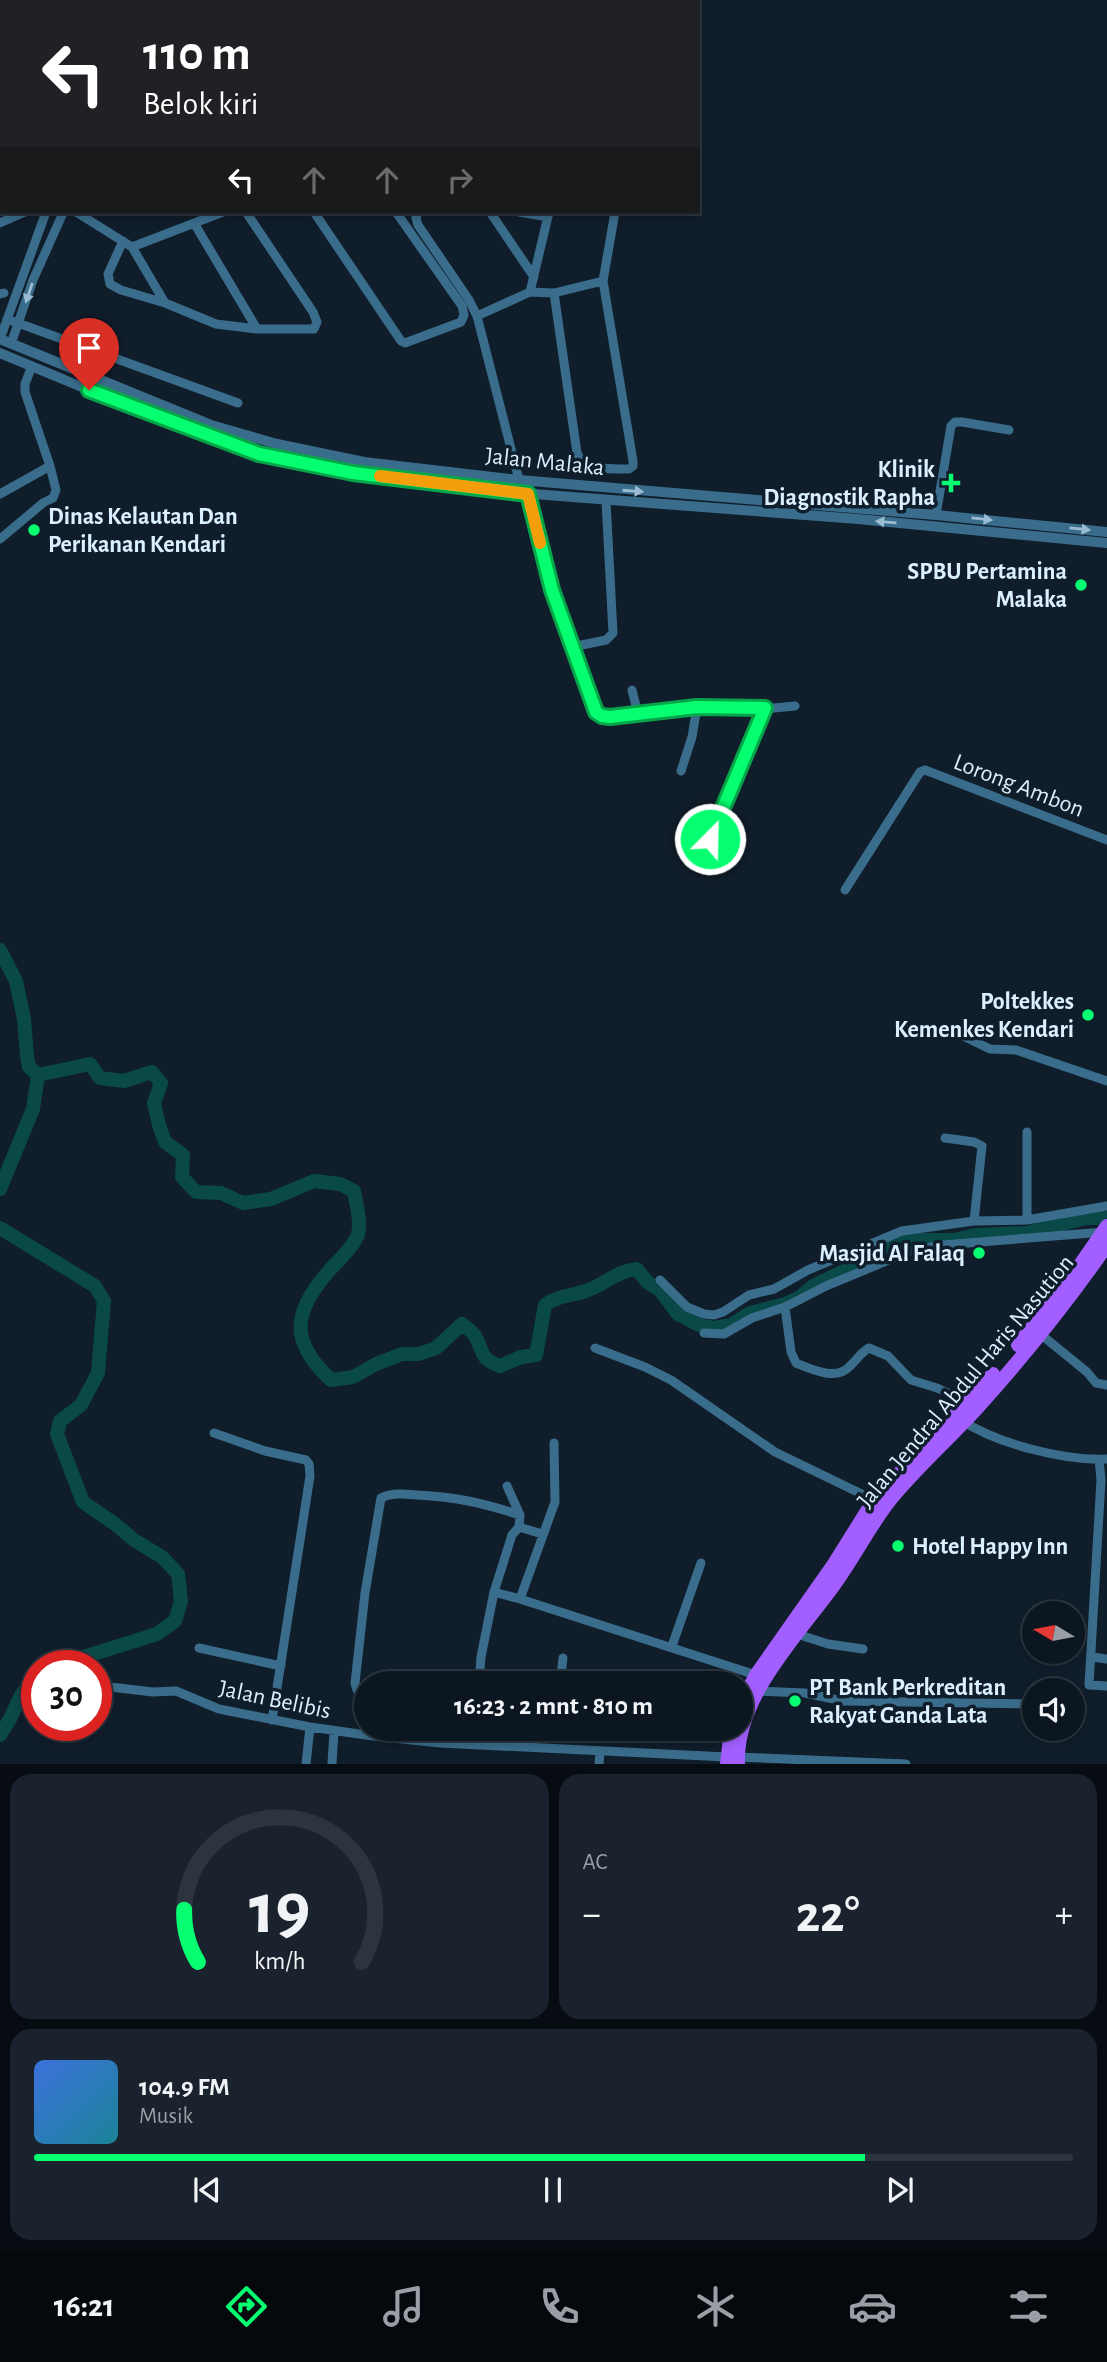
<!DOCTYPE html>
<html lang="id">
<head>
<meta charset="utf-8">
<style>
  body { margin:0; font-family:"Alegreya Sans",sans-serif; background:#1a232d; color:#f1f3f6; height:100vh; display:flex; flex-direction:column; font-size:26px; white-space:nowrap }
  * { box-sizing:border-box; margin:0 }
  p { font-size:23px; color:#9a9fa5 }
  .icon { flex:none; width:38px; height:38px; fill:none; stroke:currentColor; stroke-width:2; stroke-linecap:round; stroke-linejoin:round }
  .map { position:relative; height:1764px; overflow:hidden }
  .drawer { display:flex; flex-direction:column; gap:10px; padding:10px; background:#070c12; flex:1 }
  .drawer>* { flex:none }
  .guide { position:absolute; left:0px; top:0px; width:700px; height:214px; box-shadow:0 4px 10px #0003,0 0 0 2px #2c353e; background:#202124; color:#fff; overflow:hidden }
  .needle { width:46px; rotate:280deg }
  .buttons { position:absolute; left:1022px; top:1601px; display:grid; gap:14px }
  .buttons a { display:grid; place-items:center; width:63px; height:63px; border-radius:50%; background:#0c1620; box-shadow:0 4px 10px #0003,0 0 0 2px #2c353e; font-size:35px }
  .speed { position:absolute; left:21px; top:1650px; display:flex; gap:14px; font-size:35px; font-weight:700; text-align:center }
  .speed>* { display:grid; place-content:center; width:91px; height:91px; border-radius:50%; background:#0c1620; box-shadow:0 4px 10px #0003,0 0 0 2px #2c353e; line-height:1 }
  .speed .limit { border:10px solid #d22; background:#fff; color:#111 }
  .pin { position:absolute; display:grid; place-items:center; width:60px; height:60px; color:#fff; margin:-72px -30px; border-radius:50% 50% 50% 0; rotate:-45deg; box-shadow:0 0 7px #0007 }
  .pin .icon { rotate:45deg }
  .me { position:absolute; width:77px; margin:-38px; rotate:23deg; stroke-linejoin:round; filter:drop-shadow(0 0 5px #0008) }
  .turn { display:flex; align-items:center; gap:24px; height:147px; padding:0 28px; font-size:32px }
  .turn .icon { width:91px; height:91px; stroke-width:2.5 }
  .turn b { display:block; font-size:49px; line-height:60px }
  .lanes { display:flex; align-items:center; height:66px; padding:0 28px; background:#0003; justify-content:center; gap:35px; direction:ltr }
  .lanes .off { opacity:.35 }
  .big { font-size:52px; font-weight:700; line-height:1.1 }
  .drawer .widget { flex:1; display:flex; flex-direction:column; justify-content:center; gap:10px; min-width:0; padding:0 24px; border-radius:21px; background:#1a232d }
  .drawer .dial { align-items:center; gap:0 }
  .dial svg { height:182px; overflow:visible; fill:none; stroke:#2c353e; stroke-width:7; stroke-linecap:round; text-anchor:middle }
  .dial text { fill:#f1f3f6; stroke:none }
  .song { display:flex; align-items:center; gap:21px }
  .cover { width:84px; height:84px; border-radius:10px; background:linear-gradient(135deg,hsl(220 70% 55%),hsl(190 70% 35%)) }
  .played { height:7px; border-radius:4px; background:linear-gradient(90deg,#06ff70 80%,#2c353e 80%) }
  .keys { display:flex; justify-content:space-around; direction:ltr }
  .heat { display:flex; justify-content:space-between; align-items:center; font-size:38px; direction:ltr }
  .drawer .tiles { flex:1; display:grid; gap:10px; grid-template-columns:1fr 1fr }
  .widget:last-child { grid-column:span 2 }
  .trip { position:absolute; left:354px; top:1671px; width:399px; height:70px; border-radius:35px; background:#0c1620; box-shadow:0 4px 10px #0003,0 0 0 2px #2c353e; font-weight:700; line-height:70px; text-align:center }
  .dock { display:flex; height:112px; justify-content:space-around; align-items:center; background:#05090d; color:#9a9fa5 }
  .dock .icon { width:49px; height:49px }
  .dock .current { color:#06ff70 }
  .dock b { font-size:32px; color:#f1f3f6 }
  .map>svg:first-child { display:block }
  .lines { fill:none; stroke-linecap:round; stroke-linejoin:round }
  .river { stroke:#094a48; stroke-width:14 }
  .minor { stroke:#3a6d8b; stroke-width:9 }
  .tertiary { stroke:#3a6d8b; stroke-width:10 }
  .trunk { stroke:#a35eff; stroke-width:14 }
  .oneway { fill:#9abbd1 }
  .route-casing { stroke:#04a649; stroke-width:18 }
  .route { stroke:#06ff70; stroke-width:12 }
  .slow { stroke:#f59e0b; stroke-width:12 }
  .poi-dot { fill:#06ff70; stroke:#101d2b; stroke-width:2.5 }
  .labels { text-anchor:middle; stroke-width:7; stroke-linejoin:round; paint-order:stroke }
  .street-label { font-size:24px; fill:#daefff; stroke:#101d2b }
  .poi-label { font-size:24px; font-weight:bold; fill:#daefff; stroke:#101d2b; text-anchor:end }
</style>
</head>
<body>
<div class="map">
<svg width="1107" height="1764" viewBox="0 0 1107 1764">
  <rect width="100%" height="100%" fill="#101d2b"/>
  <g class="lines">
    <path class="river" d="M459 0 461 2
      M0 950 16 981 24 1019 27 1056 29 1067 38 1075 33 1109 0 1189
      M38 1075 90 1064 100 1078 124 1081 152 1072 161 1083 154 1103 159 1125 165 1142 183 1155 182 1177 196 1192 221 1193 243 1203 271 1199 314 1181 340 1184 354 1191C356 1204 363 1227 356 1239 349 1251 337 1262 328 1272 292 1313 290 1342 331 1380L353 1377 376 1364 402 1354H419L436 1348 462 1324C466 1327 472 1331 475 1336 484 1351 479 1359 500 1366L521 1357 536 1355 545 1305C560 1295 570 1296 586 1291 606 1284 614 1272 637 1269L647 1282 660 1290 678 1314 699 1325 714 1328 731 1325 750 1313 785 1304 800 1297 813 1286 846 1270 867 1257 887 1247 909 1240H954L975 1235 1026 1233 1086 1218H1107
      M0 1228 95 1286 104 1301 98 1373 81 1405 60 1421 57 1434 83 1502 115 1524 134 1540 162 1557 178 1574 181 1601 175 1621 157 1634 55 1666
      M0 1735 10 1719 21 1695 37 1677"/>
    <path class="minor" d="M310 2 312 0
      M0 154 2 153
      M76 212 132 247 223 212
      M314 212 401 341 405 343 461 322 464 315 462 306 396 212
      M418 212 416 218 418 225 469 300 477 316 519 480
      M490 212 534 277
      M519 212 548 217
      M0 223 25 212
      M194 223 257 329H314L317 322 313 312 246 212
      M123 241 108 274 110 284 121 290 165 303
      M132 247 165 303 216 324 257 329
      M530 292 549 212
      M554 293 577 453C585 471 612 469 629 469L633 466V461L603 281
      M0 294 4 293
      M477 316 530 292 554 293 603 281 615 212
      M7 319 238 403
      M0 339 46 212
      M11 344 33 280 63 213
      M0 494 50 466 25 392V384L32 366
      M528 494 552 590 594 709 598 715 610 717 697 707 774 708 795 706
      M936 515 951 426 955 422H962L1009 430
      M0 539 43 503 53 498 56 490 50 466
      M572 647 606 640 613 633 606 501
      M632 690 638 714
      M681 771 692 737 697 707
      M710 839 765 708
      M845 890 920 772 925 770 1107 840
      M965 1037 990 1049 1016 1050 1107 1081
      M1027 1132V1220L1107 1206
      M945 1138 974 1142 982 1146 974 1221
      M660 1280 687 1307 704 1314 714 1315 723 1312 749 1295 774 1289 808 1270 902 1231 974 1221 1027 1220
      M785 1307 791 1352 796 1363C811 1369 836 1381 849 1367 857 1360 860 1353 869 1348L888 1356 911 1380 937 1388 969 1402
      M704 1333 724 1334 752 1318 785 1307 826 1286 913 1250 943 1245 1104 1232
      M1039 1333 1087 1372 1096 1383 1107 1385
      M595 1348 645 1367 671 1380 775 1452 874 1500
      M961 1420C997 1444 1065 1461 1107 1459
      M214 1433 265 1451 306 1460 309 1464 310 1476 272 1720
      M554 1443 555 1502 520 1599 756 1675
      M1099 1459 1101 1480 1089 1685 1107 1686
      M507 1486 520 1515 519 1527 542 1534
      M494 1592 512 1535 519 1527
      M797 1634 828 1644 863 1649
      M672 1646 701 1563
      M199 1648 281 1666
      M1092 1657 1107 1659
      M479 1684 481 1657 494 1592 520 1599
      M560 1684 563 1658
      M110 1687 153 1692 176 1691 219 1709 310 1727 373 1736 440 1743 727 1757
      M758 1691 805 1693 843 1701 1034 1704
      M366 1694 357 1690 355 1683 365 1593 381 1498C392 1492 406 1494 418 1495 456 1497 483 1503 520 1515
      M737 1757 906 1764
      M306 1764 310 1727
      M332 1764 334 1731
      M599 1764 600 1752"/>
    <path class="tertiary" d="M221 2 224 0
      M238 2 241 0
      M0 104H2
      M0 116 2 115
      M0 339 211 425 277 444 364 462 519 480 936 515 1107 532
      M0 353 89 390 218 440 259 454 353 473 494 491 858 519 1107 543"/>
    <path class="trunk" d="M1018 1345 1073 1275 1107 1226
      M740 1705 756 1675 834 1564 874 1500 993 1374
      M727 1764 731 1729
      M738 1764C735 1699 795 1638 831 1589 853 1560 868 1528 890 1500 917 1467 949 1439 978 1407 1024 1356 1068 1301 1107 1245"/>
  </g>
  <defs><path id="oneway-solid" d="M-6-.8H1V-3.2L6.5 0L1 3.2V.8H-6Z" transform="scale(1.75)"/></defs>
  <g class="oneway">
    <use href="#oneway-solid" transform="translate(29 293) rotate(109)"/>
    <use href="#oneway-solid" transform="translate(633 491) rotate(4)"/>
    <use href="#oneway-solid" transform="translate(982 519) rotate(6)"/>
    <use href="#oneway-solid" transform="translate(886 522) rotate(-175)"/>
    <use href="#oneway-solid" transform="translate(1080 529) rotate(6)"/>
  </g>
  <g class="lines">
    <g class="route-casing">
      <path id="route" d="M89 390 259 454 353 473 528 494 552 590 596 712 602 716 610 717 697 707 765 708 710 839"/>
    </g>
    <use href="#route" class="route"/>
    <path class="slow" d="M380 476 528 494 540 543"/>
  </g>
  <g class="poi-dot">
    <path d="M947.5 472.5h7v7h7v7h-7v7h-7v-7h-7v-7h7z"/>
    <circle cx="34" cy="530" r="7"/>
    <circle cx="1081" cy="585" r="7"/>
    <circle cx="1088" cy="1015" r="7"/>
    <circle cx="979" cy="1253" r="7"/>
    <circle cx="898" cy="1546" r="7"/>
    <circle cx="795" cy="1701" r="7"/>
  </g>
  <g class="labels">
    <g class="street-label">
      <text transform="translate(545 461) rotate(6)" y="8">Jalan Malaka</text>
      <text transform="translate(1019 785) rotate(21)" y="8">Lorong Ambon</text>
      <text transform="translate(965 1381) rotate(-50)" y="8">Jalan Jendral Abdul Haris Nasution</text>
      <text transform="translate(275 1699) rotate(12)" y="8">Jalan Belibis</text>
    </g>
    <g class="poi-label">
      <text x="935" y="477">Klinik<tspan x="935" dy="28">Diagnostik Rapha</tspan></text>
      <text x="48" y="524" text-anchor="start">Dinas Kelautan Dan<tspan x="48" dy="28">Perikanan Kendari</tspan></text>
      <text x="1067" y="579">SPBU Pertamina<tspan x="1067" dy="28">Malaka</tspan></text>
      <text x="1074" y="1009">Poltekkes<tspan x="1074" dy="28">Kemenkes Kendari</tspan></text>
      <text x="965" y="1261">Masjid Al Falaq</text>
      <text x="912" y="1554" text-anchor="start">Hotel Happy Inn</text>
      <text x="809" y="1695" text-anchor="start">PT Bank Perkreditan<tspan x="809" dy="28">Rakyat Ganda Lata</tspan></text>
    </g>
  </g>
</svg>
<div class="buttons">
<a><svg class="needle" viewBox="-14 -14 28 28"><path d="M0-13l5 13h-10z" fill="#e53935"/><path d="M0 13l5-13h-10z" fill="#9a9fa5"/></svg></a>
<a><svg class="icon" aria-label="sound" viewBox="0 0 24 24"><path d="M4 9h4l5-4v14l-5-4H4zM17 9q2 3 0 6"/></svg></a>
</div>
<div class="speed"><div class="limit">30</div></div>
<div class="pin" style="left:89px;top:390px;background:#d93025"><svg class="icon" aria-label="arrive" viewBox="0 0 24 24"><path d="M6 21V4h12l-3 4 3 4H6"/></svg></div>
<svg class="me" style="left:710px;top:839px" viewBox="-20 -20 40 40"><circle r="17" fill="#06ff70" stroke="#fff" stroke-width="3"/><path d="M0-11L8 9 0 5-8 9z" fill="#fff"/></svg>
<div class="trip">16:23 · 2 mnt · 810 m</div>
<div class="guide">
<div class="turn"><svg class="icon" aria-label="left" viewBox="0 0 24 24"><path d="M17 20v-9H6M10 6l-5 5 5 5"/></svg><div><b>110 m</b>Belok kiri</div></div>
<div class="lanes"><svg class="icon" aria-label="left" viewBox="0 0 24 24"><path d="M17 20v-9H6M10 6l-5 5 5 5"/></svg><svg class="icon off" aria-label="ahead" viewBox="0 0 24 24"><path d="M12 20V5M6 11l6-6 6 6"/></svg><svg class="icon off" aria-label="ahead" viewBox="0 0 24 24"><path d="M12 20V5M6 11l6-6 6 6"/></svg><svg class="icon off" aria-label="right" viewBox="0 0 24 24"><path d="M7 20v-9h11M14 6l5 5-5 5"/></svg></div>
</div>
</div>
<section class="drawer">
<div class="tiles">
<div class="widget dial"><svg viewBox="0 0 100 80">
<path d="M14 69A42 42 0 1 1 86 69"/>
<path d="M14 69A42 42 0 0 1 8 46" stroke="#06ff70"/>
<text x="50" y="56" font-size="32" font-weight="700">19</text>
<text x="50" y="72" font-size="11">km/h</text>
</svg></div>
<div class="widget"><p>AC</p>
<div class="heat"><a>−</a><b class="big">22°</b><a>+</a></div>
</div>
<div class="widget">
<div class="song"><i class="cover"></i><div><b>104.9 FM</b><p>Musik</p></div></div>
<div class="played"></div>
<div class="keys"><svg class="icon" aria-label="previous" viewBox="0 0 24 24"><path d="M18 5L8 12l10 7zM5 5v14"/></svg><svg class="icon" aria-label="pause" viewBox="0 0 24 24"><path d="M8 5v14M16 5v14"/></svg><svg class="icon" aria-label="next" viewBox="0 0 24 24"><path d="M6 5l10 7-10 7zM19 5v14"/></svg></div>
</div>
</div>
</section>
<nav class="dock">
<b>16:21</b>
<svg class="icon current" aria-label="directions" viewBox="0 0 24 24"><path d="M12 3l9 9-9 9-9-9zM9 14v-3h6M13 9l2 2-2 2"/></svg>
<svg class="icon" aria-label="music" viewBox="0 0 24 24"><path d="M9 18V5l10-2v13"/><circle cx="6" cy="18" r="3"/><circle cx="16" cy="16" r="3"/></svg>
<svg class="icon" aria-label="phone" viewBox="0 0 24 24"><path d="M5 4h4l2 5-3 2q2 4 5 5l2-3 5 2v4C11 20 4 13 5 4z"/></svg>
<svg class="icon" aria-label="climate" viewBox="0 0 24 24"><path d="M12 3v18M4 7l16 10M4 17L20 7"/></svg>
<svg class="icon" aria-label="car" viewBox="0 0 24 24"><path d="M5 17H2v-5l4-1 3-4h7l3 4 3 1v5h-3M9 17h6M6 11h13"/><circle cx="7" cy="17" r="2"/><circle cx="17" cy="17" r="2"/></svg>
<svg class="icon" aria-label="filters" viewBox="0 0 24 24"><path d="M4 7h16M4 17h16"/><circle cx="9" cy="7" r="2"/><circle cx="15" cy="17" r="2"/></svg>
</nav>
</body>
</html>
